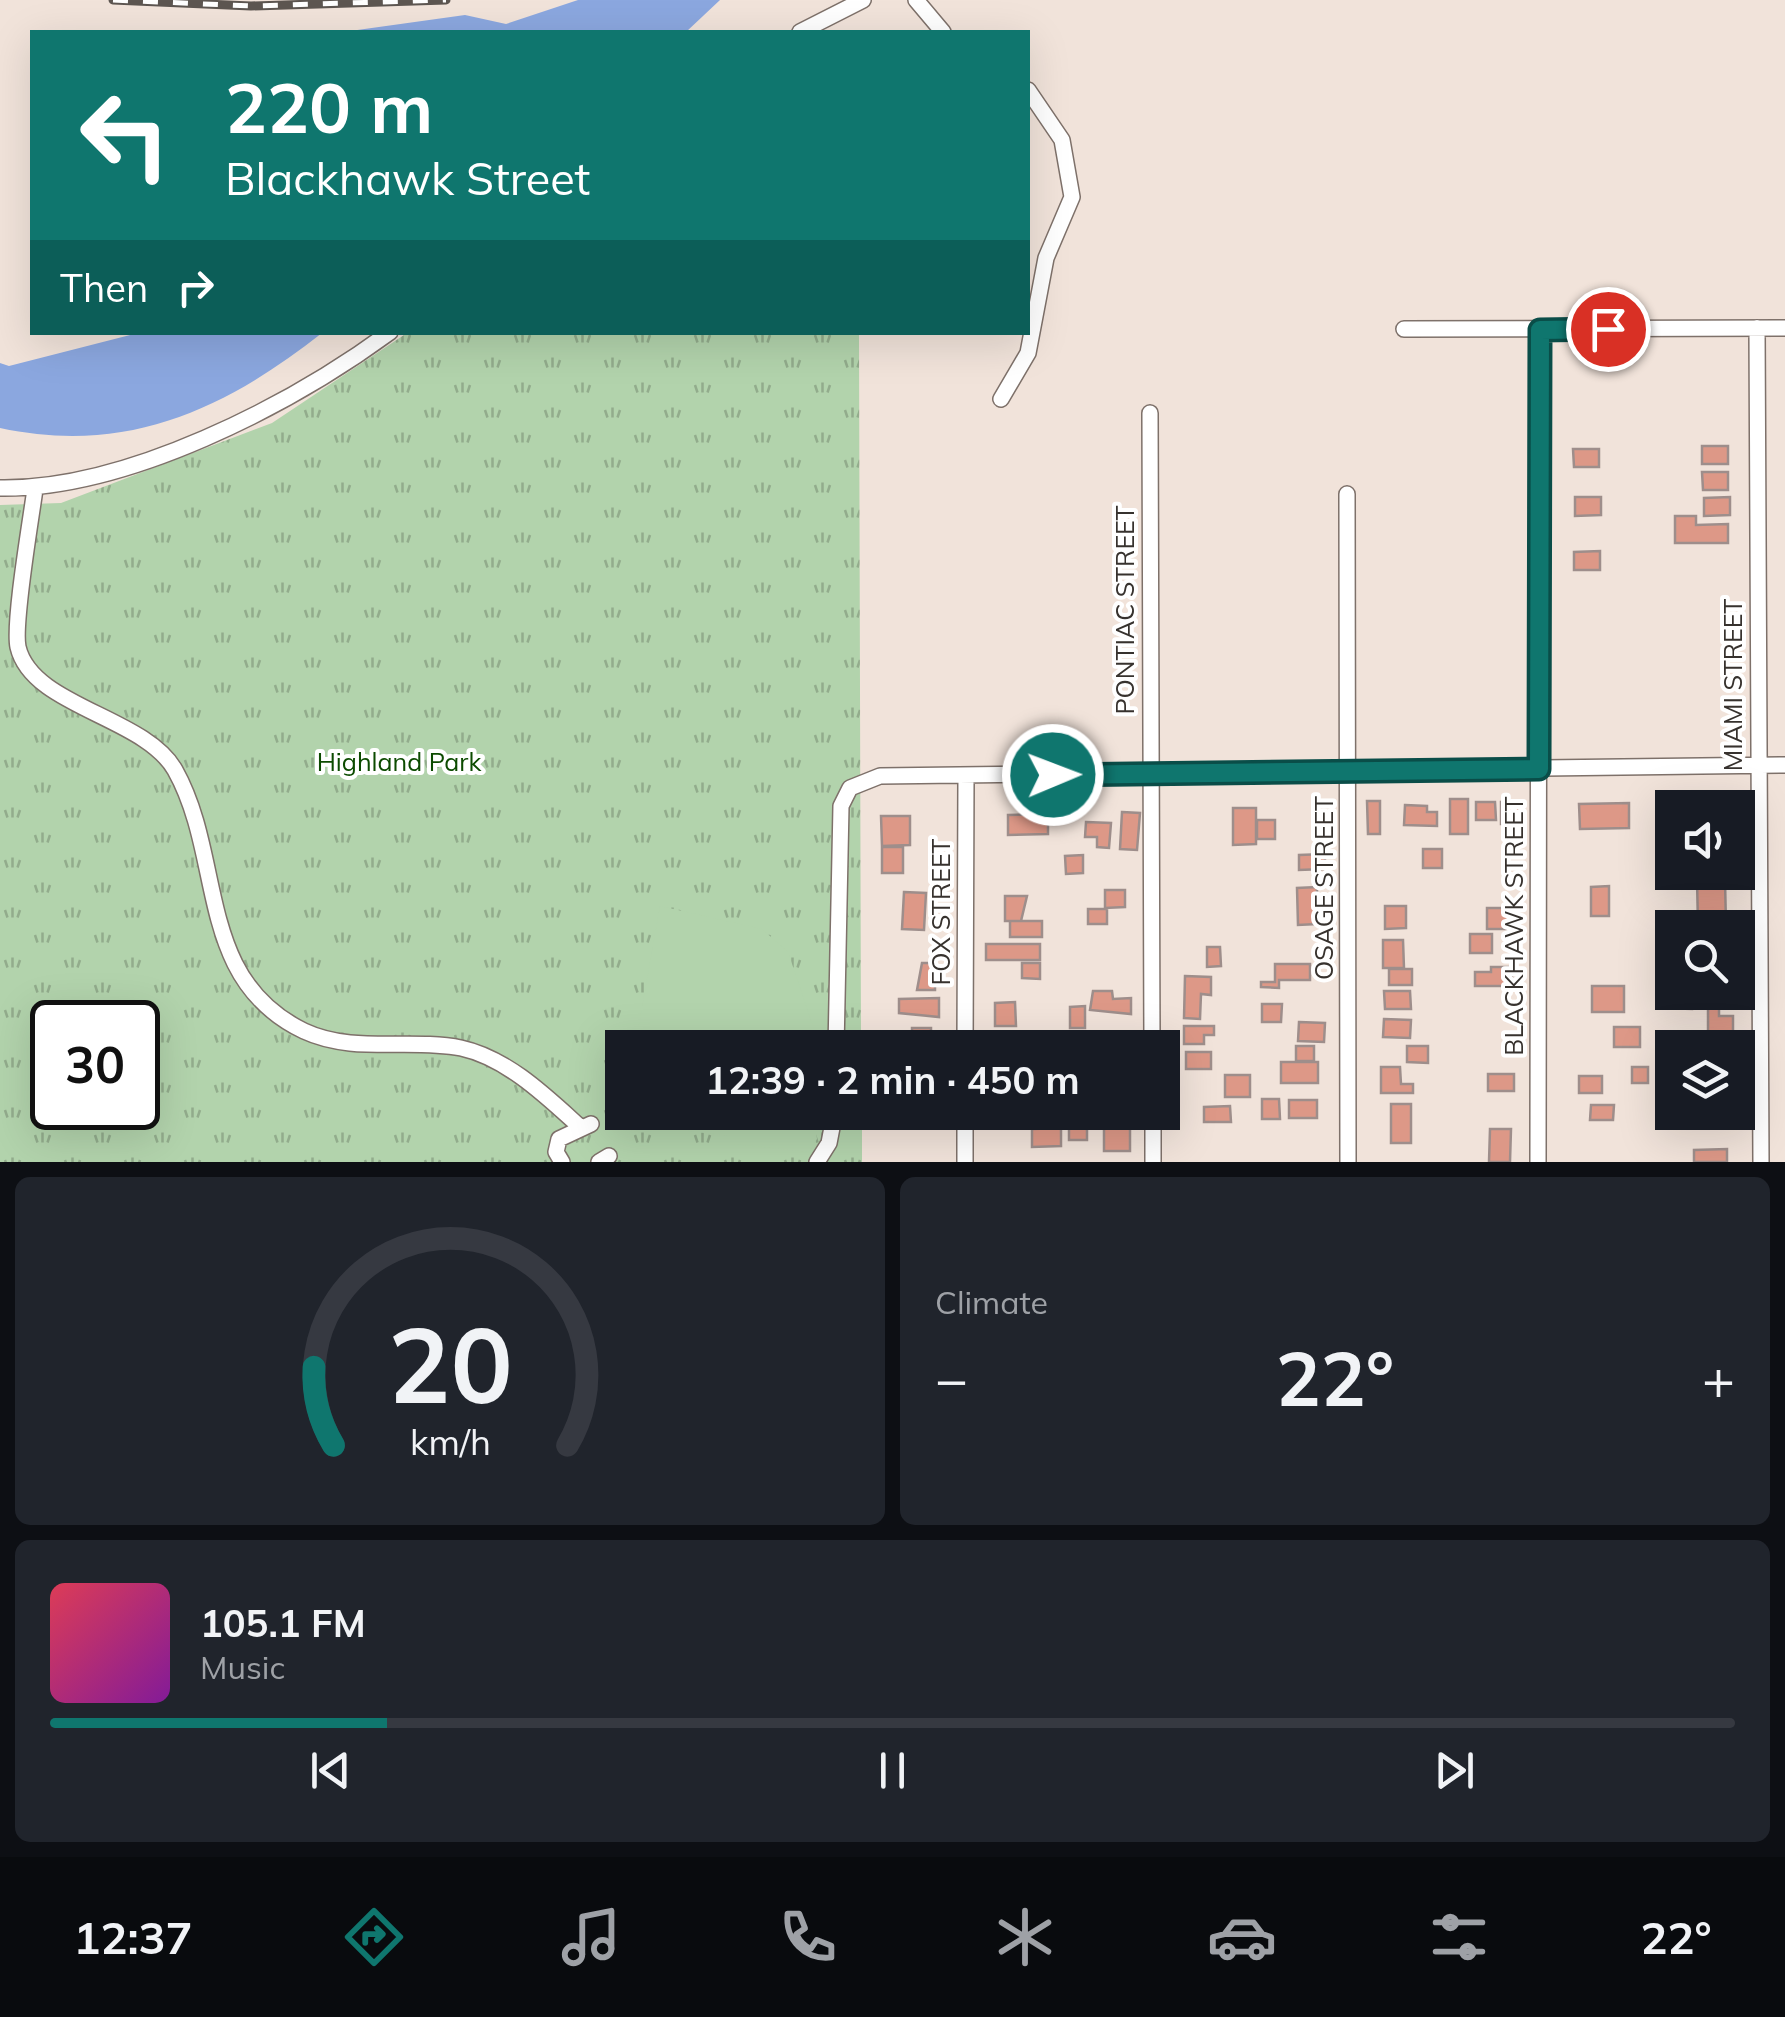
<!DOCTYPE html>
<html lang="en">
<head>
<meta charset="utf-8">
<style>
  body { margin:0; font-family:Mulish,sans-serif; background:#20242c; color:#f1f3f6; height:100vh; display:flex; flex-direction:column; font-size:38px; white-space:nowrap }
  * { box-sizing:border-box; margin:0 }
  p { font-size:32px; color:#9ea1a6 }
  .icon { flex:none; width:55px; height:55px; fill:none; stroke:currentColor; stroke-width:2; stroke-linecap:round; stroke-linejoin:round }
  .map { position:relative; height:1162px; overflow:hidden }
  .sheet { display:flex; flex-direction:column; gap:15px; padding:15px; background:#0d0f14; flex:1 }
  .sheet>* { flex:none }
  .hud { position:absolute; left:30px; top:30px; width:1000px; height:305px; border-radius:0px; box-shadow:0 10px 40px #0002; background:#0f766e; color:#fff; overflow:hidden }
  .buttons { position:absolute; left:1655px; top:790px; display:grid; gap:20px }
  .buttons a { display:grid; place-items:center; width:100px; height:100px; border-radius:0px; background:#171b24; box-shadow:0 10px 40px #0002; font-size:50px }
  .speed { position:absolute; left:30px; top:1000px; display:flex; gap:20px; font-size:50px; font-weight:700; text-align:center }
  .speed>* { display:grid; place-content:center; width:130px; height:130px; border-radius:50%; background:#171b24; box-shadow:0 10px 40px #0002; line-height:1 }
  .speed .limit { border:5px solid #111; border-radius:15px; background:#fff; color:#111 }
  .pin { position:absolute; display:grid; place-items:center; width:85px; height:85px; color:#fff; margin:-42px; border:5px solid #fff; border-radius:50%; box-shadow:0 2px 10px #0007 }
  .me { position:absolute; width:110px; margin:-55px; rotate:89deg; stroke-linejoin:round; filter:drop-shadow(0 0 8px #0008) }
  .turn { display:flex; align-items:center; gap:35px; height:210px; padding:0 30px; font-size:45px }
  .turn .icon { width:130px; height:130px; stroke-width:2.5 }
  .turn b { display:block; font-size:70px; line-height:85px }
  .then { display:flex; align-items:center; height:95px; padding:0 30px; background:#0003; gap:20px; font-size:38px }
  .big { font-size:75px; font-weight:700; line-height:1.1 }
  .sheet .tile { flex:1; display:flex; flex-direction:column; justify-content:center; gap:15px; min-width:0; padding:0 35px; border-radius:15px; background:#20242c }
  .sheet .dial { align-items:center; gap:0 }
  .dial svg { height:260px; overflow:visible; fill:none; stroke:#363941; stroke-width:7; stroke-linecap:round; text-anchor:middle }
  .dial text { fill:#f1f3f6; stroke:none }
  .song { display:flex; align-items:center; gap:30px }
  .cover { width:120px; height:120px; border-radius:15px; background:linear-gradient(135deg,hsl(350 70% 55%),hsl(290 70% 35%)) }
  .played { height:10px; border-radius:5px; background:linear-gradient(90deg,#0f766e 20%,#363941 20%) }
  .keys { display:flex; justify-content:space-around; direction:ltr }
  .heat { display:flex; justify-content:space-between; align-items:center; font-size:55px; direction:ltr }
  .sheet .tiles { flex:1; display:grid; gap:15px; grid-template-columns:1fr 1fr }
  .tile:last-child { grid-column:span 2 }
  .trip { position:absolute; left:605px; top:1030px; width:575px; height:100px; border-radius:0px; background:#171b24; box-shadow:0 10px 40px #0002; font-weight:700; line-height:100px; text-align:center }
  .tabs { display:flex; height:160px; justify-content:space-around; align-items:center; background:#090b0e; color:#9ea1a6 }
  .tabs .icon { width:70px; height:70px }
  .tabs .active { color:#0f766e }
  .tabs b { font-size:45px; color:#f1f3f6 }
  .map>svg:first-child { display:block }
  .park { fill:url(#park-tufts); fill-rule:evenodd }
  .garden { fill:#b2d3ac }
  .water { fill:#8ba7df }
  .building { fill:#dd9887; stroke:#9e8e8b; stroke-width:2.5 }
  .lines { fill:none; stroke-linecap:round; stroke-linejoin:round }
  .minor-casing { stroke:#7e716a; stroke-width:18 }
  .minor { stroke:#fff; stroke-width:15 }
  .rail-casing { stroke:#5d5651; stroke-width:9 }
  .rail { stroke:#fff; stroke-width:5; stroke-dasharray:15; stroke-linecap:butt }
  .route-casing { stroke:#0a4d48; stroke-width:25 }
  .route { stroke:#0f766e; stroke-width:18 }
  .labels { text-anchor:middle; stroke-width:8; stroke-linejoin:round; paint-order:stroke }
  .street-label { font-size:25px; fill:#37322e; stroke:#fff }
  .park-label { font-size:25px; fill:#0c4b00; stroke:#fff }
</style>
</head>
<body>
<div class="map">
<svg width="1785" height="1162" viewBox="0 0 1785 1162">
  <defs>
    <pattern id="park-tufts" width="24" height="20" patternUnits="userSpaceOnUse" patternTransform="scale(2.5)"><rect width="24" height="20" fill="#b2d3ac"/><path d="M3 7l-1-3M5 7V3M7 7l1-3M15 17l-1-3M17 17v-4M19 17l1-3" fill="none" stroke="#92ac8c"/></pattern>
  </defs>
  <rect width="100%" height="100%" fill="#f1e3da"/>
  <path class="park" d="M407 333H859L861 1047 622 1048V1112L862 1113V1162H0V505L61 503 272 423ZM52 1022H138V1108H52Z"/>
  <path class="garden" d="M660 906 762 929 788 952 820 1047H635Z
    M628 1113H814L817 1139 809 1152 734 1144 730 1136 639 1125Z"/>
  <path class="water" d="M578 0H720L686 32H343L465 15 506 24Z
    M138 333V332L322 333C224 410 127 455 0 428V363L9 366Z"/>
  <path class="building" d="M1702 446H1728V464H1702Z
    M1573 449H1599V467H1574Z
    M1702 472H1728V490H1703Z
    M1575 497H1601V515L1575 516Z
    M1730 497V515L1704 516V498Z
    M1675 516H1696V525L1728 524V543H1675Z
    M1600 551V570H1574V552Z
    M1736 797V808H1687V798Z
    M1450 799H1468V834H1450Z
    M1367 801H1380V834H1368Z
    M1519 801 1520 824H1501V802Z
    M1476 802H1495L1496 820H1476Z
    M1629 803V828L1580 829 1579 804Z
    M1405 805 1427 806V812H1437V826L1404 825Z
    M1233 808H1256V844L1233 845Z
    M1122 812 1140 813 1137 850 1120 849Z
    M1048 814V834L1008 835V815Z
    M881 816H910V845L882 846Z
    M1257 820H1275V839H1257Z
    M1086 822 1111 823 1109 848 1097 847V837H1085Z
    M882 847H903V873H882Z
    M1423 849H1442V868H1423Z
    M1325 854V869L1299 870V855Z
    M1083 855V873L1066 874 1065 856Z
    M1697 880H1725L1726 924 1698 925Z
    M1609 886V916H1591V887Z
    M1317 887V924L1298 925 1297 888Z
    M1105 890H1125V907L1105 908Z
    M904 892 926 893 924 930 902 929Z
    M1005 896H1027L1021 921H1005Z
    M1385 906H1406V928L1385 929Z
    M1487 908H1512V929H1487Z
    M1088 909H1107V924H1088Z
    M1010 921H1042V937H1010Z
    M1470 934H1492V953H1470Z
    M1383 940H1403L1404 968H1383Z
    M986 944H1040V960H986Z
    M1207 947H1220L1221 966 1207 967Z
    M922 963H935V990H917Z
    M1022 963H1040V979L1022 978Z
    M1275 964H1310V980H1279V988L1261 987V982H1275Z
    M1491 967H1512V986H1475V972H1491Z
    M1389 969H1412V985H1389Z
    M1185 976 1211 977V995L1201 994 1200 1019 1184 1018Z
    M1592 986H1624V1012H1592Z
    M1664 990 1693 992 1692 1009 1663 1008Z
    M1093 991H1112L1113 999 1131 998V1014L1090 1010Z
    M1384 991H1410L1411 1009H1385Z
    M939 998V1017L899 1013V999Z
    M1015 1002 1016 1026H995V1003Z
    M1708 1002H1719V1016H1733V1033H1708Z
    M1262 1004H1282L1281 1022H1262Z
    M1085 1006V1028H1070V1007Z
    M1384 1019 1411 1020 1410 1038 1383 1037Z
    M1299 1022 1325 1023 1324 1042 1298 1041Z
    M1184 1026H1214V1035H1204V1044H1184Z
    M1614 1027H1640V1047H1614Z
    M912 1028H931V1043H912Z
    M1296 1046H1314V1061H1296Z
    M1407 1046H1428V1063L1407 1062Z
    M1186 1052H1211V1069H1186Z
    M1281 1062H1318V1083H1281Z
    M1381 1067H1400L1401 1084H1413V1093H1381Z
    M1632 1067H1648V1083H1632Z
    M1488 1074H1514V1091H1488Z
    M1225 1075H1250V1097H1225Z
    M1579 1076H1602V1093H1579Z
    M1262 1099H1279L1280 1119H1262Z
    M1289 1100H1317V1118H1289Z
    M1391 1104H1411V1143H1391Z
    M1591 1105H1614L1613 1120H1590Z
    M1230 1106 1231 1122H1204V1107Z
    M999 1112H1031L1030 1125H999Z
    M1069 1112H1087V1140H1069Z
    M1696 1112H1726V1128H1696Z
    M1061 1128V1146L1032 1147V1129Z
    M1104 1128H1130V1151H1104Z
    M1490 1129H1511L1510 1162H1489Z
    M1727 1149V1162H1694V1150Z"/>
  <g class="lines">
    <g class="minor-casing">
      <path id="minor" d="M916 0 943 32
        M800 32 863 0
        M1757 328 1761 1162
        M1404 329 1785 328
        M1001 399 1028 353 1046 258 1072 197 1062 140 1028 90
        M1150 413 1152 1048
        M0 488C126 490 289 406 390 332
        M35 489C31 519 13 623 18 647 32 707 144 716 175 770 225 859 195 979 304 1031 353 1054 410 1038 461 1048 507 1058 547 1097 580 1127
        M1347 494 1348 1162
        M836 1048 841 806 850 788 880 776 1785 765
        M965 1048 966 776
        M1153 1112V1162
        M562 1162 556 1152 559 1139 591 1124
        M599 1162 609 1156
        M817 1162 829 1143 835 1112
        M965 1162V1112
        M1538 1162 1539 329"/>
    </g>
    <use href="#minor" class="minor"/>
    <g class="rail-casing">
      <path id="rail" d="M113 0 251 6 446 0"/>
    </g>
    <use href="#rail" class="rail"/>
  </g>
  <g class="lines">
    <g class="route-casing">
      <path id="route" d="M1053 775 1539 769 1540 330 1608 329"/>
    </g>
    <use href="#route" class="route"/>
  </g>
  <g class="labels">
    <g class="street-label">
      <text transform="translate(1125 610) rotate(-90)" y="9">PONTIAC STREET</text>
      <text transform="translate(1733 685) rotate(-90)" y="9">MIAMI STREET</text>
      <text transform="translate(1324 888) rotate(-90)" y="9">OSAGE STREET</text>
      <text transform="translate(941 912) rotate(-90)" y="9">FOX STREET</text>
      <text transform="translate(1514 926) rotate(-90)" y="9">BLACKHAWK STREET</text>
    </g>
    <g class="park-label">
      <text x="399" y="771">Highland Park</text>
    </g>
  </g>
</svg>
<div class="buttons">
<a><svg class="icon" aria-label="sound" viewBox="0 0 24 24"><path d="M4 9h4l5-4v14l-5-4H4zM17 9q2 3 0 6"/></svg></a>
<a><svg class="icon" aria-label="search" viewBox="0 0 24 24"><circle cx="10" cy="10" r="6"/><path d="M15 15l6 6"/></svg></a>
<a><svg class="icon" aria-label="layers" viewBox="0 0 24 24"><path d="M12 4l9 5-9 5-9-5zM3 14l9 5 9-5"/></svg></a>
</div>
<div class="speed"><div class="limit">30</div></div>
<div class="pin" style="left:1608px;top:329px;background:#d93025"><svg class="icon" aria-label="arrive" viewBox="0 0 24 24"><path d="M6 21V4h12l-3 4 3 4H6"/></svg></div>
<svg class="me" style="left:1053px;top:775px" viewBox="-20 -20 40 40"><circle r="17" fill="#0f766e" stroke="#fff" stroke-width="3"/><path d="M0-11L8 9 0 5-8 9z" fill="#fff"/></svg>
<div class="trip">12:39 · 2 min · 450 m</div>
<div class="hud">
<div class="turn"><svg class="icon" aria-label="left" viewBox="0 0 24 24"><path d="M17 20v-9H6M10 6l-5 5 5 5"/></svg><div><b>220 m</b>Blackhawk Street</div></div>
<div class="then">Then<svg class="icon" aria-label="right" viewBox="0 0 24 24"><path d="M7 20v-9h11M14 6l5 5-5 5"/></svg></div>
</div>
</div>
<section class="sheet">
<div class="tiles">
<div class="tile dial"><svg viewBox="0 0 100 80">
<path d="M14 69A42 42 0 1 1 86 69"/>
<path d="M14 69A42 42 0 0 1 8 45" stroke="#0f766e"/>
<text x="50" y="56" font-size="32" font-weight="700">20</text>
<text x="50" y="72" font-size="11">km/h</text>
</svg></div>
<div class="tile"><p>Climate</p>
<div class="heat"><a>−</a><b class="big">22°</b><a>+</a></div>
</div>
<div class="tile">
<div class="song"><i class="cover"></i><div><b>105.1 FM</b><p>Music</p></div></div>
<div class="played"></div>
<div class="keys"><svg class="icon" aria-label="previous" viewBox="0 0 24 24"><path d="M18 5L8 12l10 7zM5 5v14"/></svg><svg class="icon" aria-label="pause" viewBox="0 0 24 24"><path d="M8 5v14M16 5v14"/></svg><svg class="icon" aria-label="next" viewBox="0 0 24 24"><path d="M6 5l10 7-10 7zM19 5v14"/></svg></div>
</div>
</div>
</section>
<nav class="tabs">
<b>12:37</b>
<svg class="icon active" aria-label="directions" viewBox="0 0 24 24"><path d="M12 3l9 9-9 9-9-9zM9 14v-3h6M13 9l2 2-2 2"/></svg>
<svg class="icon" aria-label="music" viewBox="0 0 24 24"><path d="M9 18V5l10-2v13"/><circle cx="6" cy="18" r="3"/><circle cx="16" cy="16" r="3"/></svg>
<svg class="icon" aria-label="phone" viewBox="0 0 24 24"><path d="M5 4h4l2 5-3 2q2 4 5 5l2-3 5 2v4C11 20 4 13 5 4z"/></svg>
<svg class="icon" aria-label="climate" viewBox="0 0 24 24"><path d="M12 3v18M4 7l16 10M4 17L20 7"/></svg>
<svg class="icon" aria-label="car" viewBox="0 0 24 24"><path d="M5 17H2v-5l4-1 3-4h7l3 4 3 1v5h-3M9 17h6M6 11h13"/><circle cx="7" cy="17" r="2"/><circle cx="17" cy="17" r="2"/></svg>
<svg class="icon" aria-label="filters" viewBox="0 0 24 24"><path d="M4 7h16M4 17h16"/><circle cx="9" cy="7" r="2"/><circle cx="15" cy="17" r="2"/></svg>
<b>22°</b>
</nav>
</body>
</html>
